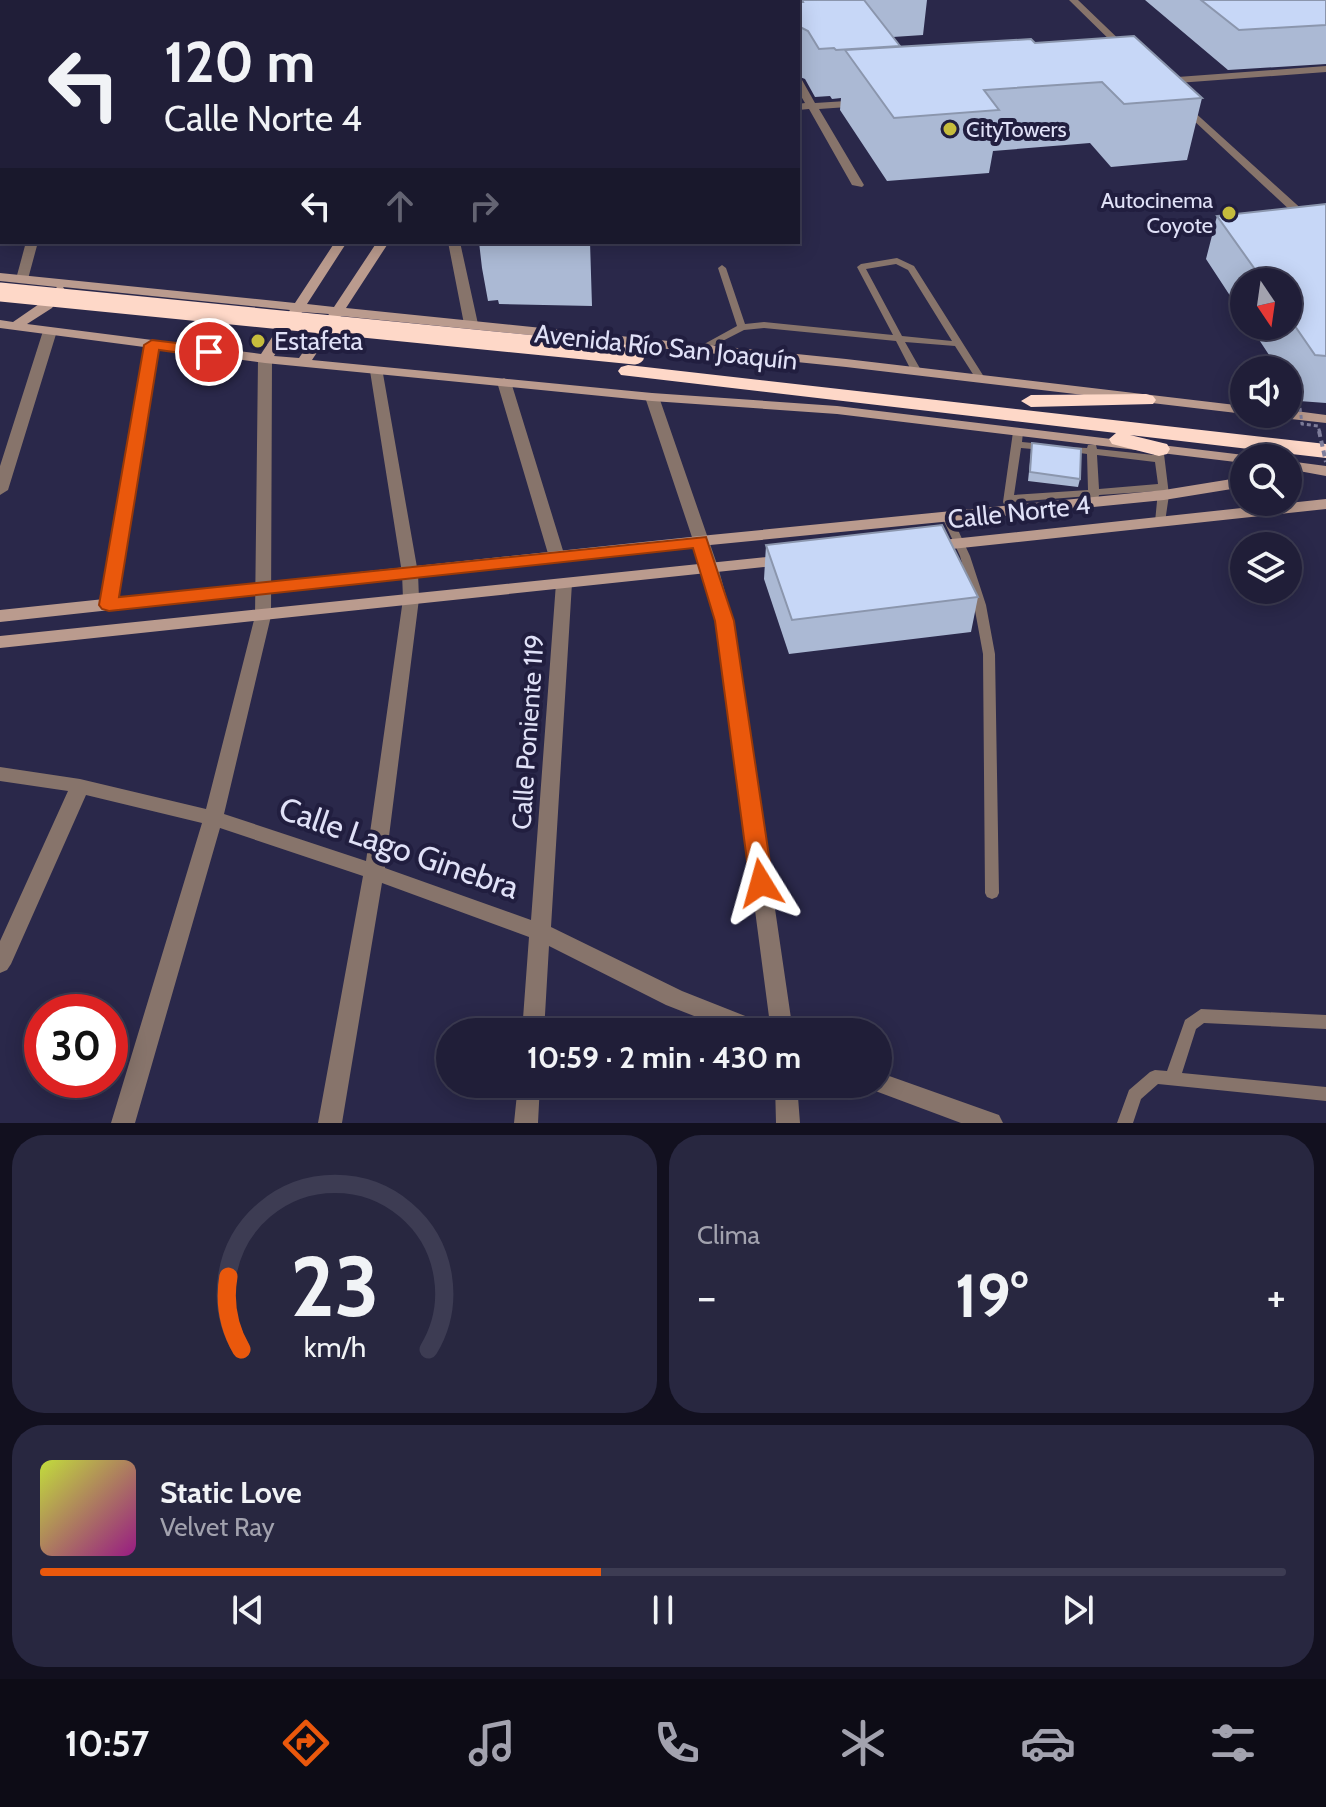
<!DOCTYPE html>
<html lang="es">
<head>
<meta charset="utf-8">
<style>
  body { margin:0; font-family:Cabin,sans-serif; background:#282740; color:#f1f3f6; height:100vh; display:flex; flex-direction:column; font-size:30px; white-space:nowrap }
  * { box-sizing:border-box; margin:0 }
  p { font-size:26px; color:#a2a2ae }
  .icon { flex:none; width:44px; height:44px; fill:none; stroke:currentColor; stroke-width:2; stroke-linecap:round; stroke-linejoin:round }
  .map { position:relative; height:1123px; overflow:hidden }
  .drawer { display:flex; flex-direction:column; gap:12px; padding:12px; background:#12101f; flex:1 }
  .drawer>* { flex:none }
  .top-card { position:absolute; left:0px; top:0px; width:800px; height:244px; box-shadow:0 4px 20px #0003,0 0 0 2px #3d3c53; background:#201e38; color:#f1f3f6; overflow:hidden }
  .needle { width:52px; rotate:167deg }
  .buttons { position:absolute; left:1230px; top:268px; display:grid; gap:16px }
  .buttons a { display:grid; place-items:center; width:72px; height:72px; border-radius:50%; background:#201e38; box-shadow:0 4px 20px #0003,0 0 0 2px #3d3c53; font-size:40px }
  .speed { position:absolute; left:24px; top:994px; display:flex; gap:16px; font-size:40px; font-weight:700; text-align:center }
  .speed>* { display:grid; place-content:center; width:104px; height:104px; border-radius:50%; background:#201e38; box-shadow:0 4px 20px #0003,0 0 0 2px #3d3c53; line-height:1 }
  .speed .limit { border:12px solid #d22; background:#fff; color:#111 }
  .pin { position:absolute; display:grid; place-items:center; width:68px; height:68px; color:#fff; margin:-34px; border:4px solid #fff; border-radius:50%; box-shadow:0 2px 8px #0007 }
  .me { position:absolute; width:88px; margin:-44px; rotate:352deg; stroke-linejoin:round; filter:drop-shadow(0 0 6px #0008) }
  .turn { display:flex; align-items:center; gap:28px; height:168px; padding:0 32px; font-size:36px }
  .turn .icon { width:104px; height:104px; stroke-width:2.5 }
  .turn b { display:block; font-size:56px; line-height:68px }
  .lanes { display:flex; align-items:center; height:76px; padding:0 32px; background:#0003; justify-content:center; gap:40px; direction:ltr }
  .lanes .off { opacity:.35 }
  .big { font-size:60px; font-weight:700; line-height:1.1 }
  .drawer .tile { flex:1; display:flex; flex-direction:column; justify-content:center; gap:12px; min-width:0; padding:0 28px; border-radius:32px; background:#282740 }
  .drawer .dial { align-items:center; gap:0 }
  .dial svg { height:208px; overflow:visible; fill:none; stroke:#3d3c53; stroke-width:7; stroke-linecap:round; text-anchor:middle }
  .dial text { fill:#f1f3f6; stroke:none }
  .song { display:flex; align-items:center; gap:24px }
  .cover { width:96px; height:96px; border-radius:12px; background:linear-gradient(135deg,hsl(70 70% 55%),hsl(310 70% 35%)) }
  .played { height:8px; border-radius:4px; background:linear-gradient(90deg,#ea580c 45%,#3d3c53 45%) }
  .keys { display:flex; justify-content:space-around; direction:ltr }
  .heat { display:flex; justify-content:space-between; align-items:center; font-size:44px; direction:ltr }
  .drawer .tiles { flex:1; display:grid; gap:12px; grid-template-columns:1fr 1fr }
  .tile:last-child { grid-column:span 2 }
  .trip { position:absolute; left:436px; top:1018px; width:456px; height:80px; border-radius:40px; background:#201e38; box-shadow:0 4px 20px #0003,0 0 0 2px #3d3c53; font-weight:700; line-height:80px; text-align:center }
  .tabs { display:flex; height:128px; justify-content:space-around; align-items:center; background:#0d0c16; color:#a2a2ae }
  .tabs .icon { width:56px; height:56px }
  .tabs .selected { color:#ea580c }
  .tabs b { font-size:36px; color:#f1f3f6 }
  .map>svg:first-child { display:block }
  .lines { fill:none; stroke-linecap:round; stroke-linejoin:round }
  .path { stroke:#7e7d9a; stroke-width:3; stroke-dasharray:4 3; stroke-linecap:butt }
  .lane { fill:#87746b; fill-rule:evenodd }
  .street { fill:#87746b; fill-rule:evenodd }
  .secondary { fill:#ba9b8e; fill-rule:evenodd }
  .highway { fill:#fed8c8; fill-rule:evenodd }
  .rail-casing { stroke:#b7b7d0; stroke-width:6 }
  .rail { stroke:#211e3f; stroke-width:4; stroke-dasharray:11; stroke-linecap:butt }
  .path-bridge-far1 { stroke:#7e7d9a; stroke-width:3; stroke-dasharray:4 3; stroke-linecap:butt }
  .path-bridge { stroke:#7e7d9a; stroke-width:4; stroke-dasharray:6 4; stroke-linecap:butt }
  .highway-bridge { stroke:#fed8c8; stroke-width:19 }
  .wall { fill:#abb9d4 }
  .shaded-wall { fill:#8b96ad }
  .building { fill:#c7d7f7; stroke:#8b96ad; stroke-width:2 }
  .route { fill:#ea580c; stroke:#983908; stroke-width:2 }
  .poi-dot { fill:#c6bc3c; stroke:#211e3f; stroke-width:3 }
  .labels { text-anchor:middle; stroke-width:8; stroke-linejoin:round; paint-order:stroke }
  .far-poi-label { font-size:22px; fill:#e0e1f7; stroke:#211e3f; text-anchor:start }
  .poi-label { font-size:26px; fill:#e0e1f7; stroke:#211e3f; text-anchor:start }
  .street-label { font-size:26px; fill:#e0e1f7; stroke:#211e3f }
  .near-street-label { font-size:32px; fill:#e0e1f7; stroke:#211e3f }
</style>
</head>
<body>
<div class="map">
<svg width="1326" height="1123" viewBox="0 0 1326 1123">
  <rect width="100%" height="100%" fill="#2a284a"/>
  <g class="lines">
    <path class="path" d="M246 2 263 0
      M328 2 342 0"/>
    <path class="lane" d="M615 0H621L622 2H616Z
      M897 258 914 266 986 380 984 382H978L955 346 905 342 922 372 917 375 912 372 896 341 764 328 744 330 705 350 702 351 697 348 737 326 718 268 722 265 726 268 745 324 764 322 893 335 857 267 861 264ZM896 264 908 270 952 341 902 336 866 269Z
      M1018 429 1023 432 1022 442 1043 444 1048 447 1043 450 1021 448 1014 495 1088 490 1087 454 1065 451 1064 449 1065 447 1087 448 1088 445H1096L1097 449 1154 455 1155 452 1159 451 1164 454 1169 495 1165 522 1160 525 1155 522 1158 491 1099 495 1098 500H1090L1089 496 1013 502 1012 504H1004L1003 502 1013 432ZM1097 455 1155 462 1158 484 1099 489Z
      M947 514 952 517 970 556 986 605 995 654 999 893 997 897 992 899 987 897 985 893 983 654 974 605 960 556 942 517Z
      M1201 1009 1326 1015V1029L1204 1023 1196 1029 1182 1073 1326 1087V1101L1158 1084 1141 1099 1133 1123H1117L1129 1090 1150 1072 1155 1070 1167 1071 1185 1020Z"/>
    <path class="street" d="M413 0H421L422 2H412Z
      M1069 0H1078L1129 49V53H1123Z
      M1326 66V72L1164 84 1159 81 1164 78Z
      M798 79 802 80 815 103 862 100 867 103 862 106 819 109 864 185 862 187 852 185 809 109 798 110V104L805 103 798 91Z
      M1181 100 1326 231V241L1322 240 1177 105 1176 103Z
      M26 242H38L28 279 22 283 16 279Z
      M448 242H460L478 324 476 327 471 328 464 324Z
      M50 327 57 331 8 490 0 495V466L43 331Z
      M152 341 159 345 117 605 109 611 101 605 145 345Z
      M265 355 272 359 271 616 224 814 366 861 403 599 402 573 370 371 377 367 382 368 418 573 419 599 385 868 531 920 556 583 564 578 570 579 572 583 551 927 682 991 768 1025 771 1032H735L666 1005 549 946 544 1032H522L529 937 382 883 342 1123H318L363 876 220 828 135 1123H111L202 823 86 795 11 964 7 970 0 973V941L68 791 0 781V767L80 779 206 809 255 616 258 359Z
      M504 378 511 382 565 557 563 561 557 562 549 557 497 382Z
      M652 393 659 397 718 567 733 621 793 1032H771L717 621 702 567 645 397Z
      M878 1072 999 1115 1003 1123H961L870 1089 868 1084H878Z
      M518 1084H540L538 1123H514Z
      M775 1084H797L800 1123H776Z"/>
    <path class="secondary" d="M2 49V55L0 56V50Z
      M335 242H347L307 304 334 307 377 242H389L346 308 846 359 1244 406 1245 414 846 367 341 316 312 360 652 393 837 406 1244 455 1251 458H1244V463L837 414 652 401 265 363 0 328V320L13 322 42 302 57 287 0 281V273L295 303ZM63 287 290 310 261 354 27 324 52 308 65 290ZM302 312 329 314 299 358 274 356Z
      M1288 410 1326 415V423L1282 418 1275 414H1288Z
      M1288 461 1326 466V476L1288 469Z
      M1244 477V487L1164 500 700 546 0 622V610L700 536 1164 490Z
      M1326 499V509L933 551 925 546 933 541Z
      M786 555 794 560 792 564 0 648V636Z"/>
    <path class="highway" d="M628 365 1326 444V458L1130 435 1167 444 1170 449 1167 454 1159 456 1112 444 1109 439 1116 433 621 375 618 371 621 367Z
      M1146 394 1153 396 1156 400 1153 404 1031 407 1021 401 1031 395Z"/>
    <g class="rail-casing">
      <path id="rail" d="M280 2 297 0"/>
    </g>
    <use href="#rail" class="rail"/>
    <path class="path-bridge-far1" d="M1300 408 1302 424 1318 426 1320 433"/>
    <path class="path-bridge" d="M1319 431 1326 462"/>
    <path class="highway-bridge" d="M0 292 635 355"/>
  </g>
  <path class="wall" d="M769 0H927L923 35 893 37 900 47 1035 43 1202 98 1187 160 1111 167 1090 143 993 151 989 173 887 181 840 110 841 98 832 99 830 96 815 97 805 79 800 77 798 98V2H770Z
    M1145 0H1326V64L1228 70Z
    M1326 204V403L1299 401 1288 383V370H1279L1250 326H1288V282H1244V317L1206 259 1217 216Z
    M479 242H590L592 306 499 304 498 300 488 301 482 268Z
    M1032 443 1080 479 1078 487 1028 481Z
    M766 545 978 597 971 632 789 654 764 579Z"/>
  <path class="shaded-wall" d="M92 0H200L180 2H93Z
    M802 28 800 50H802L798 98V31Z"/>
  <path class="building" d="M652 0H754L756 2H653Z
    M802 0H864L900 46 836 50 834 48 819 49 808 31 802 28 798 31V2H803Z
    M1201 0H1326V25L1239 30Z
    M1134 36 1202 98 1124 104 1102 82 984 90 999 110 894 118 845 50 1031 39 1035 43Z
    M1326 204V356L1315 355 1288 316V282H1264L1217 216Z
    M1032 443 1081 449 1080 479 1030 472Z
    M942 525 978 597 792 620 766 545Z"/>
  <path class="route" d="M152 340 209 347 216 352 209 357 159 350 119 597 706 537 734 621 773 883 769 890 761 892 753 890 750 883 715 621 693 548 109 611 102 609 99 605 144 345Z"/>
  <g class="poi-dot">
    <circle cx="950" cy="129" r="8"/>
    <circle cx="1229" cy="213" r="8"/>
    <circle cx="258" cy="341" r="8"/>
  </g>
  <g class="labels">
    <g class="far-poi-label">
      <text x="966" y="137">CityTowers</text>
      <text x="1213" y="208" text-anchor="end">Autocinema<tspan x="1213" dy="25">Coyote</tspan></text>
    </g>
    <g class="poi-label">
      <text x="274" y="350">Estafeta</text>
    </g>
    <g class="street-label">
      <text transform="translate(666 347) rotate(6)" y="9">Avenida Río San Joaquín</text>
      <text transform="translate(1019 512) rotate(-6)" y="9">Calle Norte 4</text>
      <text transform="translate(528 732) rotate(-86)" y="9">Calle Poniente 119</text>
    </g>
    <g class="near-street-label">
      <text transform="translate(399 848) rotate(19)" y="11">Calle Lago Ginebra</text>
    </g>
  </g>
</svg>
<div class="buttons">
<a><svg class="needle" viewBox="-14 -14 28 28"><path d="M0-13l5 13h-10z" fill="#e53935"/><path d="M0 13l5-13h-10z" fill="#a2a2ae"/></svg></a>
<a><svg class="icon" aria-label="sound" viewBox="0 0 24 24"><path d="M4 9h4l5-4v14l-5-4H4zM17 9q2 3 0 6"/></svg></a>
<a><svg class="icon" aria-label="search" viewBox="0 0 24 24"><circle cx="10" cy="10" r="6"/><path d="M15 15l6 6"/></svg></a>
<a><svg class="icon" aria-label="layers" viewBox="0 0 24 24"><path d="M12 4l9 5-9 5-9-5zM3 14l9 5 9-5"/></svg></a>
</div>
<div class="speed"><div class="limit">30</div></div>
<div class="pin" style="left:209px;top:352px;background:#d93025"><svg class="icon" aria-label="arrive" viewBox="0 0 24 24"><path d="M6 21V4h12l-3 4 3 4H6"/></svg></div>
<svg class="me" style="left:761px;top:883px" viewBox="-20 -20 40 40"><path d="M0-17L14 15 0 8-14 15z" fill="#ea580c" stroke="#fff" stroke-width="4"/></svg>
<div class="trip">10:59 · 2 min · 430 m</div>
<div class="top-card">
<div class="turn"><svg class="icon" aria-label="left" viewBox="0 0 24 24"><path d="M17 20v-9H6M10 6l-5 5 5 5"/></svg><div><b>120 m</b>Calle Norte 4</div></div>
<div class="lanes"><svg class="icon" aria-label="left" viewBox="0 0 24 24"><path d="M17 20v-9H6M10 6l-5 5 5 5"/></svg><svg class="icon off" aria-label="ahead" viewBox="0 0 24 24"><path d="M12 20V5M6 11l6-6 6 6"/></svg><svg class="icon off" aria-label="right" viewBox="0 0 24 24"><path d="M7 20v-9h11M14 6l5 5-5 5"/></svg></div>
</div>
</div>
<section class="drawer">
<div class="tiles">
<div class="tile dial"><svg viewBox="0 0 100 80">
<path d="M14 69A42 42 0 1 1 86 69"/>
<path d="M14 69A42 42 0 0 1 9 41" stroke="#ea580c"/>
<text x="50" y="56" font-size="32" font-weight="700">23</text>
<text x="50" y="72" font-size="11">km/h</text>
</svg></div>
<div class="tile"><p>Clima</p>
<div class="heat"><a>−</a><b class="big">19°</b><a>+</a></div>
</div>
<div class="tile">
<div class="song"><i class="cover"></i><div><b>Static Love</b><p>Velvet Ray</p></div></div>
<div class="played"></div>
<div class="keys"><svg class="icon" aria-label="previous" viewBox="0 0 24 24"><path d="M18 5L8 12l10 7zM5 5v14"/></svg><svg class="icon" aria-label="pause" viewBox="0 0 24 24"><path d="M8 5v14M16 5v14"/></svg><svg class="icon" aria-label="next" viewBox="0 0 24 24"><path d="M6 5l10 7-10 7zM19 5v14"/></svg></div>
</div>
</div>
</section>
<nav class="tabs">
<b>10:57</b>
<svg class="icon selected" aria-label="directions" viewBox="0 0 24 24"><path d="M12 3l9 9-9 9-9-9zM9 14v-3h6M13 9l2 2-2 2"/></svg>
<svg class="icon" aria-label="music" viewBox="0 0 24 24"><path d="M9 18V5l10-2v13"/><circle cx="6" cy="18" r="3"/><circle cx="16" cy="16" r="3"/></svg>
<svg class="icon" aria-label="phone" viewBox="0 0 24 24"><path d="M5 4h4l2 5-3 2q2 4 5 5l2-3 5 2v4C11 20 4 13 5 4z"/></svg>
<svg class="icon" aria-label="climate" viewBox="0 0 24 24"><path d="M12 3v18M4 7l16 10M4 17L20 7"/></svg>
<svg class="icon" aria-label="car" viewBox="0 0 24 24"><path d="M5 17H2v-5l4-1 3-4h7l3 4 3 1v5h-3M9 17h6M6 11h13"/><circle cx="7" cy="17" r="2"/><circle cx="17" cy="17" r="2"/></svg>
<svg class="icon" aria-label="filters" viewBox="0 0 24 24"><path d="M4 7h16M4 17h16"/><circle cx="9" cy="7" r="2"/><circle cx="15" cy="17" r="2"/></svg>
</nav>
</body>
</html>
